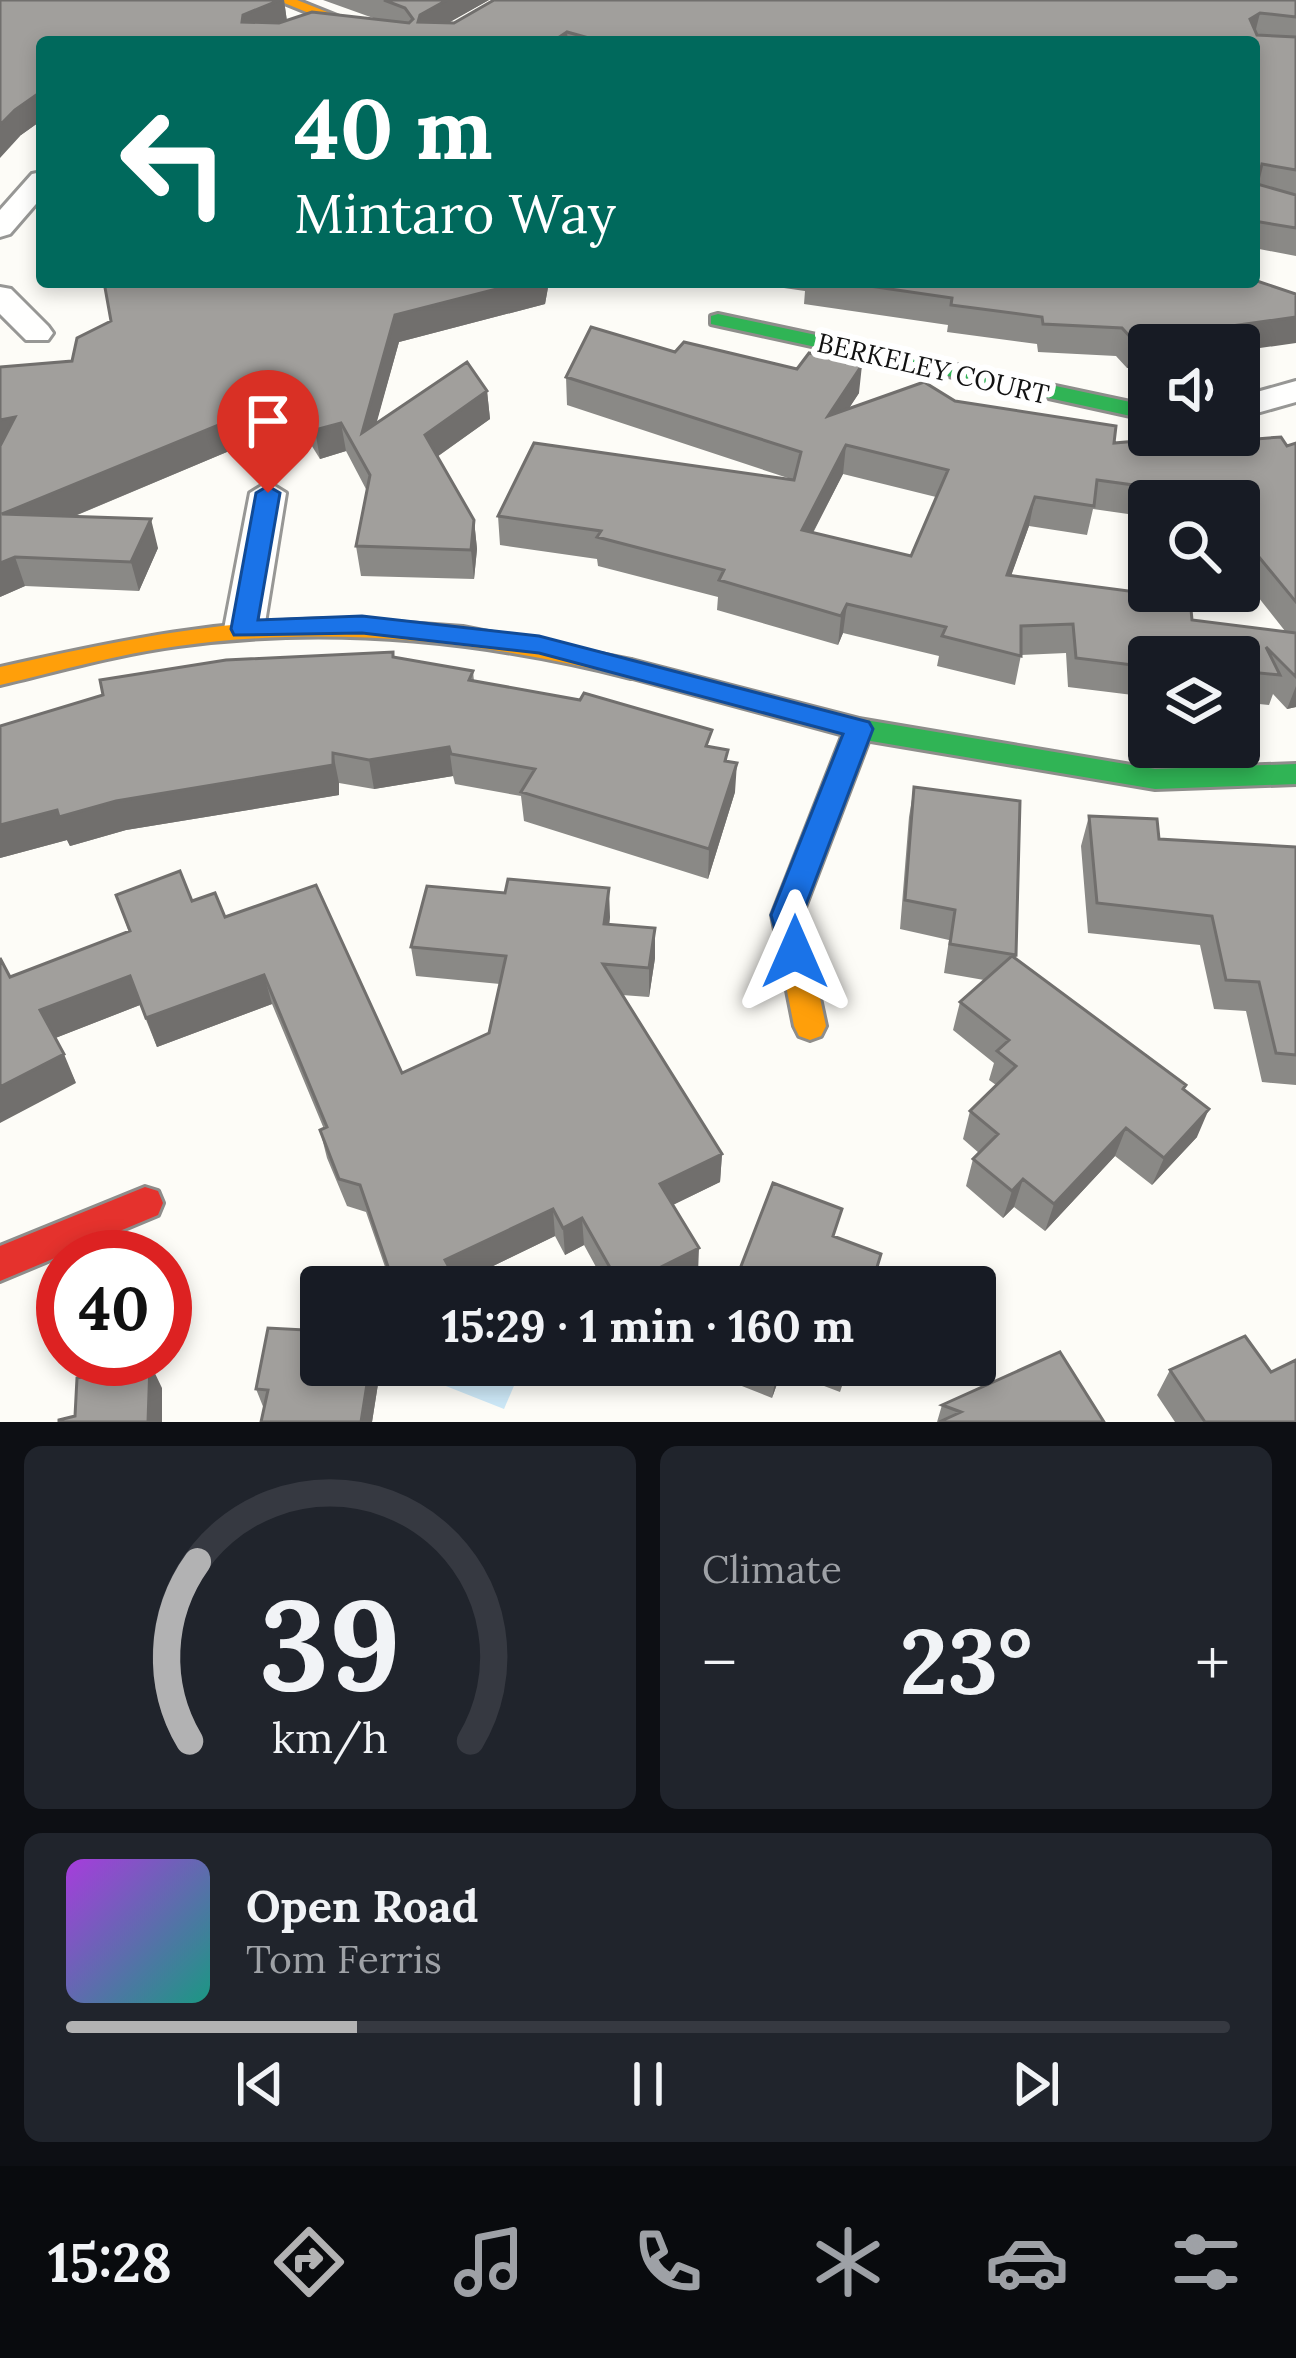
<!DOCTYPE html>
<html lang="en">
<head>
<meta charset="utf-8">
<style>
  body { margin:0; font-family:Lora,serif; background:#20242c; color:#f1f3f6; height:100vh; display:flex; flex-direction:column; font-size:45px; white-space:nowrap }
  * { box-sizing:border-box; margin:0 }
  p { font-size:39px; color:#9ea1a6 }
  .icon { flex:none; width:66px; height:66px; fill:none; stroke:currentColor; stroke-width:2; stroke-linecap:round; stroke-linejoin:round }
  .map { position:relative; height:1422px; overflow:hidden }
  .panel { display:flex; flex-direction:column; gap:24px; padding:24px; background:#0d0f14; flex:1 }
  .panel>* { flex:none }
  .top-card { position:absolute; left:36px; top:36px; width:1224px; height:252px; border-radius:12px; box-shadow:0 6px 18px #0003; background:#00695c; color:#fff; overflow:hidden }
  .fabs { position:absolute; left:1128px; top:324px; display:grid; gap:24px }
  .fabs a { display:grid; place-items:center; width:132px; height:132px; border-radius:12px; background:#171b24; box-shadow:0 6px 18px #0003; font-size:60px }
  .speed { position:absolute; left:36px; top:1230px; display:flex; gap:24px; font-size:60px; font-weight:700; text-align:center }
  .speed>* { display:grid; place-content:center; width:156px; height:156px; border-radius:50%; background:#171b24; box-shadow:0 6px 18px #0003; line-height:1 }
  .speed .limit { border:18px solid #d22; background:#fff; color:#111 }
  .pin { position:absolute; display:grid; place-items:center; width:102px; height:102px; color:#fff; margin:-123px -51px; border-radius:50% 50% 50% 0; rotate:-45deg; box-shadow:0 0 12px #0007 }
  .pin .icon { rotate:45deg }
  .me { position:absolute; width:132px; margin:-66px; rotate:0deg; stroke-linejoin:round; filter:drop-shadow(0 0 9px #0008) }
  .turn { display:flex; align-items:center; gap:42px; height:252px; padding:0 60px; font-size:54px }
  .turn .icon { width:156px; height:156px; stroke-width:2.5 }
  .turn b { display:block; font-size:84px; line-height:102px }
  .big { font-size:90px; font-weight:700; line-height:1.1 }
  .panel .card { flex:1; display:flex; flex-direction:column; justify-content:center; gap:18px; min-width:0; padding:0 42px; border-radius:18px; background:#20242c }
  .panel .dial { align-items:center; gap:0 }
  .dial svg { height:312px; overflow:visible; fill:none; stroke:#363941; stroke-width:7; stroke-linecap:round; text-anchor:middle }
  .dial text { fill:#f1f3f6; stroke:none }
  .song { display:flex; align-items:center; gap:36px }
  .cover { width:144px; height:144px; border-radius:18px; background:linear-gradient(135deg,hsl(280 70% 55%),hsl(170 70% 35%)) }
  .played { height:12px; border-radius:6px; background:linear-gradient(90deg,#b2b2b3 25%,#363941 25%) }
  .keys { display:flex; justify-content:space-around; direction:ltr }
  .heat { display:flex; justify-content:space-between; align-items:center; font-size:66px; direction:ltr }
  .panel .tiles { flex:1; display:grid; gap:24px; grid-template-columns:1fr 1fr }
  .card:last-child { grid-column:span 2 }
  .trip { position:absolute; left:300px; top:1266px; width:696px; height:120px; border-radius:12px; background:#171b24; box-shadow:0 6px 18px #0003; font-weight:700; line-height:120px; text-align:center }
  .menu { display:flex; height:192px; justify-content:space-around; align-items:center; background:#090b0e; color:#9ea1a6 }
  .menu .icon { width:84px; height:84px }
  .menu .active { color:#b2b2b3 }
  .menu b { font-size:54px; color:#f1f3f6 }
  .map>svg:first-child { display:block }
  .water { fill:#cde8f7 }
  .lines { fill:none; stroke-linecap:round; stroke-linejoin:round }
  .street-casing { stroke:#979795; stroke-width:6 }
  .fast-casing { stroke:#8e8d8b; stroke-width:6 }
  .slow-casing { stroke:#8e8d8b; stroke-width:6 }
  .jam-casing { stroke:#8e8d8b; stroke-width:6 }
  .street { fill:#fffffe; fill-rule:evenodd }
  .fast { fill:#30b455; fill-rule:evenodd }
  .slow { fill:#ff9f0a; fill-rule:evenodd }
  .jam { fill:#e5322d; fill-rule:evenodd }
  .wall { fill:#8a8986; fill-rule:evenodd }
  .shaded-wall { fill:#716f6d }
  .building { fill:#a19f9c; stroke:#716f6d; stroke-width:3; fill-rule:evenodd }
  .route { fill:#1a73e8; stroke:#114b97; stroke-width:3 }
  .labels { text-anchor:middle; stroke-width:12; stroke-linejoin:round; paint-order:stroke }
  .far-street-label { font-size:27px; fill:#111; stroke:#fff }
</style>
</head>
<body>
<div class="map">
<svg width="1296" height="1422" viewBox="0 0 1296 1422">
  <rect width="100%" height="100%" fill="#fdfcf7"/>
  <path class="water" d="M423 1365H523L504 1409 418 1375Z"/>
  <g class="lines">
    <g class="street-casing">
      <path id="street" d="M42 172V197L10 234 0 237V210L32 174Z
        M0 287 11 289 48 326 53 333 48 340H26L0 314Z
        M1296 381V402L1239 418V397Z
        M268 482 286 493 264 629 258 638H230L224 629 250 493Z"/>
    </g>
    <g class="fast-casing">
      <path id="fast" d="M718 314 1149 406V420L711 324V316Z
        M631 660 859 719 1155 769 1296 764V784L1155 789 859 739 622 675 618 669Z"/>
    </g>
    <g class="slow-casing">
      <path id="slow" d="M277 0H297L402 42H380Z
        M350 619 463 627 631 660 644 669 631 678C482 640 331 625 178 646 118 654 59 671 0 685V667C125 639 221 619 350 619Z
        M859 719 873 729 802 915 826 1026 821 1036 810 1040 799 1036 794 1026 772 915 845 729Z"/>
    </g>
    <g class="jam-casing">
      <path id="jam" d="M145 1187 158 1191 163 1203 158 1215 0 1281V1246Z"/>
    </g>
    <use href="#street" class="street"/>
    <use href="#fast" class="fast"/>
    <use href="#slow" class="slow"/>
    <use href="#jam" class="jam"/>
  </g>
  <path class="wall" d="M0 0H284L287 21 376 19 323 0H489L449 22 1296 0V256L1254 248V42H42V120L21 135Z
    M104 282H549L545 304 399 342 376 423 487 391 490 419 437 457 474 520 477 549 474 579 361 576 356 546 367 491 346 451 320 459 305 435 293 439 290 435 268 441 265 436 75 516 158 548 139 591 25 586 0 597 72 361 111 321Z
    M770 282H1254L1149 345V364L1127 368 1116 356 1038 352 1037 344 947 332 948 325 804 304 805 291 770 286Z
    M675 352 859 393 848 409 955 401 1114 443 1217 442 1287 446 1296 443V707L1287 709 1273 694 1269 705 1239 702V657H1149V697L1068 687 1066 653 1021 655 1015 685 937 666 939 656 843 633 838 645 717 610 718 597 598 566 597 559 500 545 498 516 794 480 567 405 566 377ZM843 474 936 497 911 556 813 533ZM1149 501H1239V573L1285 631 1192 620 1011 575 1029 526 1087 535 1093 509 1149 517Z
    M394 658 473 671 474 681 711 747 727 761 735 792 708 879 524 821 521 796 455 784 453 776 374 789 339 783V795L126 830 70 846 67 840 0 858V726Z
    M914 787 1016 955 1015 958 1184 1090 1197 1137 1152 1185 1115 1156 1045 1231 1014 1207 1003 1218 966 1186 973 1159 979 1153 963 1139 970 1111 996 1085 989 1080 994 1063 953 1030 960 1002 984 980 944 973 949 940 900 929 909 817Z
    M1089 816 1159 839 1296 847V1085L1262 1082 1246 1011 1214 1009 1200 945 1088 933 1081 846Z
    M116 895 192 901 225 917 402 1073 489 1033 500 984 416 976 411 947 610 917 609 925 655 958 649 997 622 995 722 1154 720 1182 673 1205 698 1274 673 1287H607L584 1245 565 1255 555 1236 456 1284 457 1287H392L366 1212 347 1206 327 1158 320 1130 324 1129 272 1004 157 1047 140 1005 55 1038 76 1083 10 977 129 932Z
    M305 1330 381 1365 372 1422H261L264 1409 256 1389Z
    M709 1365H849L840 1392 782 1370 772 1398 709 1373Z
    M1170 1370 1296 1422H1175L1157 1395Z
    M942 1405 1104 1422H937Z"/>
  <path class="shaded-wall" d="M280 0H284L287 22 247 38 242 22 243 15Z
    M447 0H489L422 38 418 22 420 15Z
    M1260 13 1254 37 1250 19Z
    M567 32 568 42H552Z
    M42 91V120L21 135 0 158V125L15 110Z
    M524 282H549L545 304 399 342 366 461 362 433 395 315Z
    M1296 317V343L1239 351V345H1149V364L1127 368 1133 340Z
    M862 365 859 393 826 444 828 416Z
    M487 391 490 419 428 463 425 435Z
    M285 406 290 435 268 441 262 413Z
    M300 407 305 435 293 439 288 411Z
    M260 408 265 436 12 542 2 514Z
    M15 417 0 451V420Z
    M341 423 346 451 320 459 315 430Z
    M846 445 843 474 799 559 802 530Z
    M1035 497 1029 526 1001 604 1007 575Z
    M151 519 158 548 139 591 131 562Z
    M474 520 477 549 474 579 471 550Z
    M15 557 25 586 0 597V563Z
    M847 604 843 633 838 645 841 616Z
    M1296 686V707L1287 709Z
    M449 747 453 776 374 789 369 760Z
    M333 753 339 783V795L126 830 70 846 67 840 0 858V825L57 810Z
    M737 763 735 792 708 879 709 849Z
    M609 888 610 917 605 953 604 924Z
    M655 928V958L649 997V968Z
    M264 975 272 1004 157 1047 146 1018Z
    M130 976 140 1005 53 1039 40 1010Z
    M64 1054 76 1083 0 1123V1087Z
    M1209 1109 1197 1137 1152 1185 1164 1158Z
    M1126 1128 1115 1156 1045 1231 1054 1204Z
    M722 1154 720 1182 660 1211V1184Z
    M1023 1179 1014 1207 1003 1218 1012 1191Z
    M553 1209 555 1236 456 1284 457 1287H442L445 1260Z
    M582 1218 584 1245 565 1255 563 1228Z
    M699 1248 698 1274 673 1287H622Z
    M150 1363 162 1388V1422H148Z
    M370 1365H381L372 1422H361Z
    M778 1365H783L782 1370 772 1398Z"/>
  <path class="building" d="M0 0H280L243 15 242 22 279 23 312 12 409 23 413 19 405 8 384 0H447L420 15 418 22 454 23 494 0H1296V17L1260 13 1250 19 1257 35 1296 37V170L1262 164 1257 184 1296 195V228L1254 221V42H603L567 32 552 42H42V91L15 110 0 125Z
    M1254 280 1296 294V317L1133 340 1122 328 1043 324 1042 317 951 305 952 298 842 282H1254Z
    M104 282H524L395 315 362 433 467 362 487 391 425 435 474 520 471 550 356 546 370 475 341 423 315 430 300 407 288 411 285 406 262 413 260 408 2 514 151 519 131 562 15 557 0 563V446L15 417 0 420V367L72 361 77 338 111 321Z
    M591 327 675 352 684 342 797 369 809 353 862 365 828 416 924 382 955 401 1116 426 1114 443 1206 435H1211L1217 442 1281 437 1287 446 1296 443V602L1245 540H1239V501H1190L1184 492 1097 480 1094 506 1035 497 1007 575 1190 599 1192 620 1296 633V677L1266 647 1280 675 1239 671V657H1149V667L1076 658 1073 624 1021 626V656L942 636 946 627 847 604 841 616 719 580 724 570 597 537 601 531 498 516 534 443 794 480 801 452 566 377ZM846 445 948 470 911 556 802 530Z
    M393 652V657L473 671 469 680 580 700 584 693 712 730 706 746 728 750 725 761 737 763 709 849 521 792 535 769 451 754 449 747 369 760 333 753V765L116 801 59 817 57 810 0 825V726L103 695 100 680 226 660Z
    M914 787 1020 801 1016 955 950 944 955 910 905 900Z
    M1089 816 1157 819 1159 839 1296 847V1055L1276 1053 1259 982 1226 980 1212 916 1097 903Z
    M180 871 192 901 215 893 225 917 316 885 402 1073 489 1033 506 956 411 947 427 886 505 893 508 879 609 888 604 924 655 928 649 968 603 964 722 1154 660 1184 699 1248 621 1287 582 1218 563 1228 553 1209 445 1260 456 1280 442 1287H395L360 1185 339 1179 320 1130 327 1127 264 975 146 1018 130 976 40 1010 64 1054 0 1087V958L10 977 130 931 116 895Z
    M1012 956 1186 1085 1183 1089 1209 1109 1164 1158 1126 1128 1054 1204 1023 1179 1012 1191 973 1159 998 1134 970 1111 1016 1066 997 1051 1009 1040 960 1002Z
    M773 1183 842 1209 833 1236 881 1254 871 1287H733Z
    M312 1292H321V1365H370L361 1422H261L268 1390 256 1389 268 1328 305 1330Z
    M1245 1336 1271 1372 1296 1360V1422H1205L1170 1370Z
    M1060 1352 1104 1422H939L961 1412 942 1405Z
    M150 1363 148 1422H59V1420L75 1416 77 1378Z
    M755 1365H778L776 1373Z"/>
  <path class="route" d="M268 486 280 493 258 620 362 616 539 636 869 722 873 729 802 915 810 952 806 961H784L771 915 843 734 539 653 362 633 234 635 231 629 256 493Z"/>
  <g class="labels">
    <g class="far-street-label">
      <text transform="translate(933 369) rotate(13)" y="9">BERKELEY COURT</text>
    </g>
  </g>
</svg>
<div class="fabs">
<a><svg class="icon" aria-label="sound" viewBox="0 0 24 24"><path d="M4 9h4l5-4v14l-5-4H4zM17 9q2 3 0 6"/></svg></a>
<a><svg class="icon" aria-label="search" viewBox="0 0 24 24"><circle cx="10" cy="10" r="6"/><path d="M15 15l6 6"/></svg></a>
<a><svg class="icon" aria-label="layers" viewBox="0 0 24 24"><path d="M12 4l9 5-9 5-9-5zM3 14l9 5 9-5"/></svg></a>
</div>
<div class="speed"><div class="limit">40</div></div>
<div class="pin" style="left:268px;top:493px;background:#d93025"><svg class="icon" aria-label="arrive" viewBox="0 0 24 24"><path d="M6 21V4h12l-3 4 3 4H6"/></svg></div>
<svg class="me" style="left:795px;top:952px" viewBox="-20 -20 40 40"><path d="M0-17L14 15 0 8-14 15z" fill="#1a73e8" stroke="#fff" stroke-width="4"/></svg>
<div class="trip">15:29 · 1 min · 160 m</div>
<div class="top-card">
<div class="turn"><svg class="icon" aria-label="left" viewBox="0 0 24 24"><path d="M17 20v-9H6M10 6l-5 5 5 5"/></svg><div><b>40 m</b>Mintaro Way</div></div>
</div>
</div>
<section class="panel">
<div class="tiles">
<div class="card dial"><svg viewBox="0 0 100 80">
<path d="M14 69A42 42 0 1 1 86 69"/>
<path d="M14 69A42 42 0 0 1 16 23" stroke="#b2b2b3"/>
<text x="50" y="56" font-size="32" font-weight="700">39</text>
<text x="50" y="72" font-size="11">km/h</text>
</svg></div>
<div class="card"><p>Climate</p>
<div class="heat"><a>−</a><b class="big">23°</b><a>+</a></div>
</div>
<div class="card">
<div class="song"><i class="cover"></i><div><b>Open Road</b><p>Tom Ferris</p></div></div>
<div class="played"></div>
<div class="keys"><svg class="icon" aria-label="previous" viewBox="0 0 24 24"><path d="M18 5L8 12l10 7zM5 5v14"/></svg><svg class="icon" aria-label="pause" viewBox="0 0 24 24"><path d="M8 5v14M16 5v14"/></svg><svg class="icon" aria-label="next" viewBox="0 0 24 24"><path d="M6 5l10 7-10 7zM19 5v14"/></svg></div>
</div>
</div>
</section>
<nav class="menu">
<b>15:28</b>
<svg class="icon active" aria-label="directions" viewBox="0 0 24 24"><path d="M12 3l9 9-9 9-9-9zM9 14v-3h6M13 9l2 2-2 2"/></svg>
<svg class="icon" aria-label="music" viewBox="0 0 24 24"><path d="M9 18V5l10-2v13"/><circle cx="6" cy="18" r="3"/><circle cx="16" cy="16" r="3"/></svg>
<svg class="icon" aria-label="phone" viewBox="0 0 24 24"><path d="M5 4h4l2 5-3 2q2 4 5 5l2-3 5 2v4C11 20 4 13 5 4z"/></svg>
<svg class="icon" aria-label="climate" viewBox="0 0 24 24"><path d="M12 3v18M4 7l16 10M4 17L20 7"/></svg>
<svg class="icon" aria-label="car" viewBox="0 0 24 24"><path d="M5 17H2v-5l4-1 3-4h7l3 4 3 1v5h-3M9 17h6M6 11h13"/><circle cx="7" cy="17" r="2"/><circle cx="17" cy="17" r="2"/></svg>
<svg class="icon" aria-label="filters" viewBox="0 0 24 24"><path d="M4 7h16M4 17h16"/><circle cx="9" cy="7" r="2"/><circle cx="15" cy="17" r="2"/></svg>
</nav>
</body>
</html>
